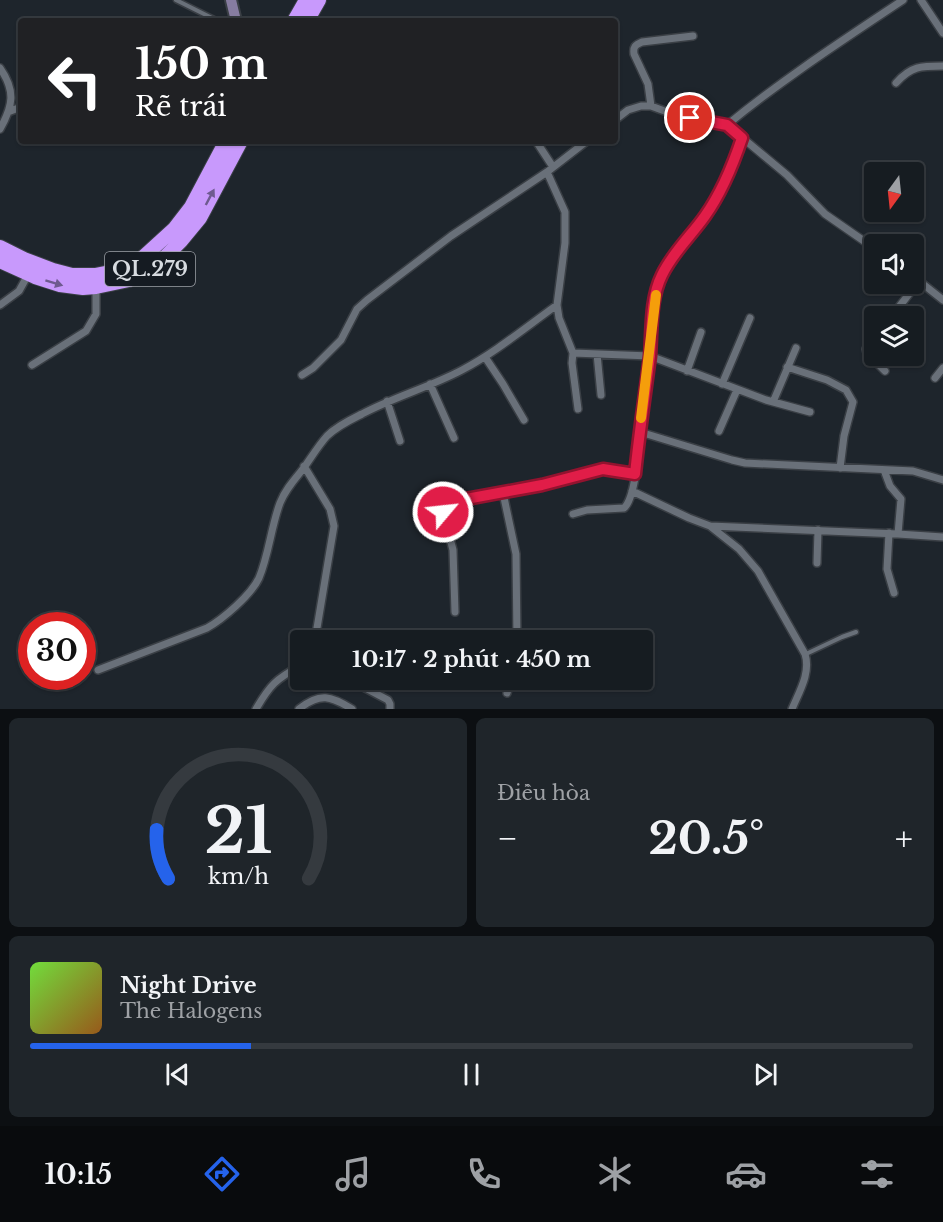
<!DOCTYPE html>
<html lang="vi">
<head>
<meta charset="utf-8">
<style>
  body { margin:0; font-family:"Libre Baskerville",serif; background:#1f252a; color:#f1f3f6; height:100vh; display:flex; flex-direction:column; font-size:22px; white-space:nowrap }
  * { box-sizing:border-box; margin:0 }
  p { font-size:20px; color:#9ea1a5 }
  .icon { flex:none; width:33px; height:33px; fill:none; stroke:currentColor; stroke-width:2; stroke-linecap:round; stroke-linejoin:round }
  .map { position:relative; height:709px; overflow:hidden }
  .panel { display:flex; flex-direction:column; gap:9px; padding:9px; background:#0c0f12; flex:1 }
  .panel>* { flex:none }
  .hud { position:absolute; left:18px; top:18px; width:600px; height:126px; border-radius:6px; box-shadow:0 2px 4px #0004,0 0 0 2px #353a3f; background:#202124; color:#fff; overflow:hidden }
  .needle { width:39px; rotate:195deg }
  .fabs { position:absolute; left:864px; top:162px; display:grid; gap:12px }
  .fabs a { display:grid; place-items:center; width:60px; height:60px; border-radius:6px; background:#161c21; box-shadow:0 2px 4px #0004,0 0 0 2px #353a3f; font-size:30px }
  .speed { position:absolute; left:18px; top:612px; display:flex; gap:12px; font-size:30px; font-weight:700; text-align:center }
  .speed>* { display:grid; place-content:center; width:78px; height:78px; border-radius:50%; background:#161c21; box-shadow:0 2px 4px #0004,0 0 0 2px #353a3f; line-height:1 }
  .speed .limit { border:9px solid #d22; background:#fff; color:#111 }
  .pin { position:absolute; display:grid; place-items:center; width:51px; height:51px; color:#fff; margin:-26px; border:3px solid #fff; border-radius:50%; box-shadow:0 2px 6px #0007 }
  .me { position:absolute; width:66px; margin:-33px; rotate:62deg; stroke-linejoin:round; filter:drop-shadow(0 0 4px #0008) }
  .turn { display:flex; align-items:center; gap:21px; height:126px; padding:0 18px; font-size:27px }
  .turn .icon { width:78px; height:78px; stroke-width:2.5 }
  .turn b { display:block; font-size:42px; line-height:51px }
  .big { font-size:45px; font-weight:800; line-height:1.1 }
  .panel .card { flex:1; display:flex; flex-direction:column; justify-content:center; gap:9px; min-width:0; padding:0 21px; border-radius:9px; background:#1f252a }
  .panel .dial { align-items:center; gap:0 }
  .dial svg { height:156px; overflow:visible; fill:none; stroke:#353a3f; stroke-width:7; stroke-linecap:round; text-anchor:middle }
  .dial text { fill:#f1f3f6; stroke:none }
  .song { display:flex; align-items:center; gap:18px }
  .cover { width:72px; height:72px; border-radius:9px; background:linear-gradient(135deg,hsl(100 70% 55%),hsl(30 70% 35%)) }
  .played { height:6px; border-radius:3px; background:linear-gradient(90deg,#2563eb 25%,#353a3f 25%) }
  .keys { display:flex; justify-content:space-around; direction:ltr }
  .heat { display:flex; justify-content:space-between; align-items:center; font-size:33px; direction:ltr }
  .panel .tiles { flex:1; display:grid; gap:9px; grid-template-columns:1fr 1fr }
  .card:last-child { grid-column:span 2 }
  .trip { position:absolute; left:290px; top:630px; width:363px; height:60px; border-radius:6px; background:#161c21; box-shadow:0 2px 4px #0004,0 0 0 2px #353a3f; font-weight:800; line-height:60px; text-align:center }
  .menu { display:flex; height:96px; justify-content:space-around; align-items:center; background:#090b0d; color:#9ea1a5 }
  .menu .icon { width:42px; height:42px }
  .menu .current { color:#2563eb }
  .menu b { font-size:27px; color:#f1f3f6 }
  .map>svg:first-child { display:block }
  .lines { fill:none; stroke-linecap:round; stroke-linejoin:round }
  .lane-casing { stroke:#3a3f45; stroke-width:7 }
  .street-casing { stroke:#3a3f45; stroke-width:10 }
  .secondary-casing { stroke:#3a3f45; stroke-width:14 }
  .highway-casing { stroke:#3a3f45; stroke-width:16 }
  .lane { stroke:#697079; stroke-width:4 }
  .street { stroke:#697079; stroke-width:7 }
  .secondary { stroke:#867ca0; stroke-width:10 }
  .highway { stroke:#c899fc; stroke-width:14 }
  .oneway { fill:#6e5a8f }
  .route-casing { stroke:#92132f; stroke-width:15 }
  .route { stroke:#e11d48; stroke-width:10 }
  .slow { stroke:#f59e0b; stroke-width:10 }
  .labels { text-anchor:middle; stroke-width:6; stroke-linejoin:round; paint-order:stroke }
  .shield { fill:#151b22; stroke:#9da1a7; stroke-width:1.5 }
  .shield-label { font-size:20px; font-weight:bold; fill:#d7dbe0 }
</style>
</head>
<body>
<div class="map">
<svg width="943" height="709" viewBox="0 0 943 709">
  <rect width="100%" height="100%" fill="#1e252c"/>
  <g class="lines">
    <g class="lane-casing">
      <path id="lane" d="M176 0 218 21
        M806 654 842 637 856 632"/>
    </g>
    <g class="street-casing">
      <path id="street" d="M921 0 943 33
        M0 68C16 91 13 106 0 129
        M896 83C911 66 921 66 943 66
        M651 106 648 84 634 54C633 47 635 45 642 42L693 36
        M8 112 21 107
        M615 120 628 110 641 106H651L678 116 727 125
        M742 138C733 166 722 194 704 217 690 236 669 255 660 277 651 302 652 330 650 356L766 400 810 412
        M536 141 553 167
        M547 172 565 212V243L557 305 559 318 573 353
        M874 248 825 214 787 175 727 125C783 79 843 40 903 0
        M914 277 943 300
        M0 305 19 291 29 273
        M892 316 919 281
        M874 338 866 349 867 353 885 371
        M597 354 601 395
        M485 357 503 384 524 420
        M32 365 86 331 96 314V287
        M787 367 827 380 846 390 853 402 844 436 840 468
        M687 371 701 332
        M302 375 313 368 341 340 357 309 367 300 451 236 547 172 587 141
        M935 378 943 368
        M430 384 454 438
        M722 384 750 318
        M387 401 400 441
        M773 402 796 348
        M578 409 572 363 573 353 650 356 640 432
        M719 431 737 390
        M304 466 330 509 334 526 315 640
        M884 470 890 486 901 499 898 534
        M632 491 689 518 710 526 898 534 943 537
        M503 493 516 554 517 640
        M573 514 587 510 624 508C636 497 638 450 640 432L732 460 745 463 913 471 943 480
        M710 526 739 549 758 571 805 654C811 673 799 692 792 709
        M889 533 887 569 894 593
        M817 563 818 530
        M455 612 453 550 443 512 444 507 449 502 542 485 602 469 635 474
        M98 670 207 628C223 619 251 595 259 578 269 554 271 527 280 503 285 490 294 480 303 469 311 458 318 446 327 436 337 426 350 420 362 414 394 397 430 387 462 370 496 352 526 327 557 305
        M350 680 388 700 390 704V709
        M507 693 511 680
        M256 709C270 685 276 679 300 666
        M299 709C320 692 331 696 352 709"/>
    </g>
    <g class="secondary-casing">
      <path id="secondary" d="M231 0 236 21"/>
    </g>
    <g class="highway-casing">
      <path id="highway" d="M294 21 306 0
        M307 21 319 0
        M0 247 24 259 53 270 72 275H95L110 272 140 260 174 229 191 207 226 141
        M0 261 35 277 60 285 83 288 96 287 129 280 146 271 163 259 181 241 200 218 241 141"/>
    </g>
    <use href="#lane" class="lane"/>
    <use href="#street" class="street"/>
    <use href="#secondary" class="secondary"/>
    <use href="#highway" class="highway"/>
  </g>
  <defs><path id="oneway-solid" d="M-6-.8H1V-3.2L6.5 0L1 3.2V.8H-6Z" transform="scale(1.5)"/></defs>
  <g class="oneway">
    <use href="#oneway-solid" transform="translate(210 197) rotate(-62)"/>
    <use href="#oneway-solid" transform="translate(54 283) rotate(17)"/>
  </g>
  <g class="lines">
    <g class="route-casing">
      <path id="route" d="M443 512 446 504 450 502 542 485 603 469 635 474C639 435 645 395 650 356 652 330 650 299 662 275 673 252 691 236 705 216 722 192 733 165 742 138L727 125 690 118"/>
    </g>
    <use href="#route" class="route"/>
    <path class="slow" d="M641 418 656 295"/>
  </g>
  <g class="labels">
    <rect class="shield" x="105" y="252" width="90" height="34" rx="4.5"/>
    <g class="shield-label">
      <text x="150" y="276">QL.279</text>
    </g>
  </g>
</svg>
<div class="fabs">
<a><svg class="needle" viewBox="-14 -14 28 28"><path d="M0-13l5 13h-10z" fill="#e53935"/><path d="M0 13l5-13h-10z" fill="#9ea1a5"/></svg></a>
<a><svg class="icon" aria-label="sound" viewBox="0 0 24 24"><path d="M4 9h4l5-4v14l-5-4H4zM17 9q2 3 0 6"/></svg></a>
<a><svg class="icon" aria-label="layers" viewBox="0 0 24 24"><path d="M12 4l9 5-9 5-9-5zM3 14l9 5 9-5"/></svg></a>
</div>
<div class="speed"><div class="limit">30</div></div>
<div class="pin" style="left:690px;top:118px;background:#d93025"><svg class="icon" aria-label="arrive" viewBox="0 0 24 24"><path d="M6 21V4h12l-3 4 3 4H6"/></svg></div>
<svg class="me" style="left:443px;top:512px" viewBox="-20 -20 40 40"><circle r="17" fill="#e11d48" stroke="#fff" stroke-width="3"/><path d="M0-11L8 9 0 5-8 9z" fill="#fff"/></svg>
<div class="trip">10:17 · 2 phút · 450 m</div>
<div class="hud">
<div class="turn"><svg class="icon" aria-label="left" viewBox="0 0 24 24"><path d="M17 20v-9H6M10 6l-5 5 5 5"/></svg><div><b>150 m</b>Rẽ trái</div></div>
</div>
</div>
<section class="panel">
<div class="tiles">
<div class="card dial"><svg viewBox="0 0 100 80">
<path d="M14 69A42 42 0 1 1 86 69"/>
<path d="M14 69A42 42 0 0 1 8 44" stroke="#2563eb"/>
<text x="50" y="56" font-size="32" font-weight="700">21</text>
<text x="50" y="72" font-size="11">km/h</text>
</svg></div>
<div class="card"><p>Điều hòa</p>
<div class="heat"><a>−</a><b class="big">20.5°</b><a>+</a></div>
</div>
<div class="card">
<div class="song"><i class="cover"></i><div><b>Night Drive</b><p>The Halogens</p></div></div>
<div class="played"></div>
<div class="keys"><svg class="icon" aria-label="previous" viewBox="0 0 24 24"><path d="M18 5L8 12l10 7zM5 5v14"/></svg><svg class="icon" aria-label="pause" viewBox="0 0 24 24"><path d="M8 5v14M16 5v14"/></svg><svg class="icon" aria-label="next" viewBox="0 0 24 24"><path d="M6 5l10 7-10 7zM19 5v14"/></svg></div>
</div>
</div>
</section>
<nav class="menu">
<b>10:15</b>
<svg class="icon current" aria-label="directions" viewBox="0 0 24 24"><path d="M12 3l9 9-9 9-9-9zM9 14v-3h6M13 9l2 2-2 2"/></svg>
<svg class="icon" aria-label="music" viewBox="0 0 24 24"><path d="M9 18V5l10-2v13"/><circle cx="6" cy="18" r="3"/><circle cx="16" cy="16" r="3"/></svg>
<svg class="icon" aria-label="phone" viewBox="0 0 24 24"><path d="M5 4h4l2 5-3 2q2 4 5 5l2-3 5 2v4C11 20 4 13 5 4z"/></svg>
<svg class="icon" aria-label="climate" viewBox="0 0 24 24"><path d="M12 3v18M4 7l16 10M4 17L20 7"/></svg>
<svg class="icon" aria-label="car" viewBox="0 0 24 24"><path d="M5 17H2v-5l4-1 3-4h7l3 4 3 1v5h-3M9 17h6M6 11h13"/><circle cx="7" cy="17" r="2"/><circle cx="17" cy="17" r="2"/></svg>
<svg class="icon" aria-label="filters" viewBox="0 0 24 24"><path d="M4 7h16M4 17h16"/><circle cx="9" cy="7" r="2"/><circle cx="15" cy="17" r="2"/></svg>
</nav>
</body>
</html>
